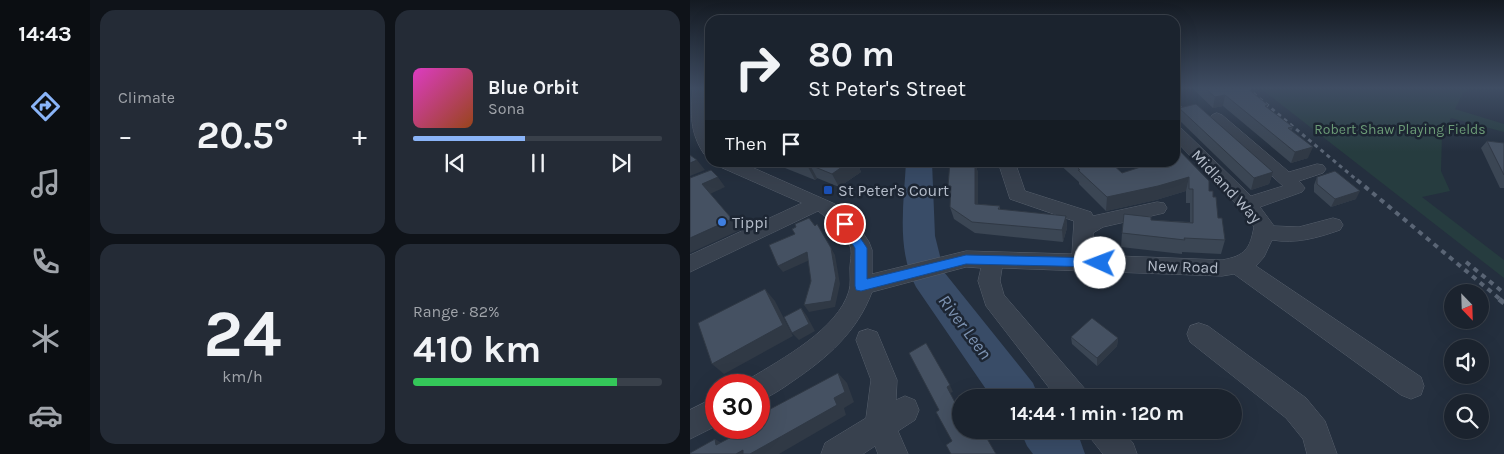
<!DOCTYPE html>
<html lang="en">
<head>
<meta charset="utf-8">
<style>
  body { margin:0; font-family:Karla,sans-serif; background:#242b36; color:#f1f3f6; height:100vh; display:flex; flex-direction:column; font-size:19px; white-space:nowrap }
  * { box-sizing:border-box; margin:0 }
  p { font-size:16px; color:#a0a4aa }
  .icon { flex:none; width:28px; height:28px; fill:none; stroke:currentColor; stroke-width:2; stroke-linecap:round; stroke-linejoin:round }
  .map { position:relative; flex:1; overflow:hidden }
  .details { display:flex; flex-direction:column; gap:10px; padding:10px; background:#0f1319; width:600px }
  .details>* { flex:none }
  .top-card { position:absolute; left:15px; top:15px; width:475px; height:152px; border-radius:15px; box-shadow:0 5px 20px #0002,0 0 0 1px #39404a; background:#1b232e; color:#f1f3f6; overflow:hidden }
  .needle { width:32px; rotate:157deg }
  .controls { position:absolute; left:754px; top:284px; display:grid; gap:10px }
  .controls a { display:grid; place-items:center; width:45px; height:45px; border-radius:50%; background:#1b232e; box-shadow:0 5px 20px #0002,0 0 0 1px #39404a; font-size:25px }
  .speed { position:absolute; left:15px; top:374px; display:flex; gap:10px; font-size:25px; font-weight:700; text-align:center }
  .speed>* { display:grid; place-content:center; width:65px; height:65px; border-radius:50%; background:#1b232e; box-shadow:0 5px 20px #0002,0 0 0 1px #39404a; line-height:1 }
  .speed .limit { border:8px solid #d22; background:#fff; color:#111 }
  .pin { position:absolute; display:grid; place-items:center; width:42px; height:42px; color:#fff; margin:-21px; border:2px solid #fff; border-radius:50%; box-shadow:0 1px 5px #0007 }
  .me { position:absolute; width:55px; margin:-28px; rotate:272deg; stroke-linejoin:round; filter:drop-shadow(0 0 4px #0008) }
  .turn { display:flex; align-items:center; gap:18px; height:105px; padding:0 20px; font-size:22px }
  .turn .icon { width:65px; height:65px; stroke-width:2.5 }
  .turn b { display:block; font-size:35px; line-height:42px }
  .then { display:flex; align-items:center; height:48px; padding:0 20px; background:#0003; gap:10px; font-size:19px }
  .big { font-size:38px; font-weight:700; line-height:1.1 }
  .details .tile { flex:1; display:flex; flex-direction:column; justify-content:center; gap:8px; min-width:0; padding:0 18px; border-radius:15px; background:#242b36 }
  .details .dial { align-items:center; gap:0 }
  .dial b { font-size:65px; line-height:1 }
  .song { display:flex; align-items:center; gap:15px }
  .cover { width:60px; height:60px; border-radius:8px; background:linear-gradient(135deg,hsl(310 70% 55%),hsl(20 70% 35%)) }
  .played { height:5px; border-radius:2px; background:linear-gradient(90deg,#8ab4f8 45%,#39404a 45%) }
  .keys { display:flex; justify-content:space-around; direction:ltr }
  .heat { display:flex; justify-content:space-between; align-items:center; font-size:28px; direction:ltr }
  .charge { height:8px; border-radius:4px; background:linear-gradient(90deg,#34c759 82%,#39404a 0) }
  .details .tiles { flex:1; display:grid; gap:10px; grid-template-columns:repeat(2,1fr) }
  .trip { position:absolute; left:262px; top:389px; width:290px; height:50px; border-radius:25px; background:#1b232e; box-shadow:0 5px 20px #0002,0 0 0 1px #39404a; font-weight:700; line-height:50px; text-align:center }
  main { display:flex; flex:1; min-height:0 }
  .tabs { display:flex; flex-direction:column; width:90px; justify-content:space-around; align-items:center; background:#0b0e12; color:#a0a4aa }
  .tabs .icon { width:35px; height:35px }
  .tabs .current { color:#8ab4f8 }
  .tabs b { font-size:22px; color:#f1f3f6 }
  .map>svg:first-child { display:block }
  .green { fill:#263c3f }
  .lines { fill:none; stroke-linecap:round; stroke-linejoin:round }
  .river { fill:#394c67; fill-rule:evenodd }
  .minor-casing { stroke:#565f6c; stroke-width:1 }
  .minor { fill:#38414e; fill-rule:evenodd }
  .rail-far2 { stroke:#5a6575; stroke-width:3; stroke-dasharray:4 4; stroke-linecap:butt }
  .rail-far1 { stroke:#5a6575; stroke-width:4; stroke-dasharray:5 5; stroke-linecap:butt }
  .rail { stroke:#5a6575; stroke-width:5; stroke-dasharray:7 7; stroke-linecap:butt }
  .wall { fill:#3b4654 }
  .shaded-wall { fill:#303945 }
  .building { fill:#455162; stroke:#303945 }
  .route { fill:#1a73e8; stroke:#114b97 }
  .transit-dot { fill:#1a4fb4; stroke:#1d2633; stroke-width:2 }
  .shop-dot { fill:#3f7fe0; stroke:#1d2633; stroke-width:2 }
  .labels { text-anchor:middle; stroke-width:5; stroke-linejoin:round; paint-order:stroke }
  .far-park-label { font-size:14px; fill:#6b9a76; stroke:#1d2633 }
  .street-label { font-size:16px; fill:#b4bcc9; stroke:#1d2633 }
  .poi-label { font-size:16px; fill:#b4bcc9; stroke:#1d2633; text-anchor:start }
  .water-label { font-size:18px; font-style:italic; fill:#7c92b1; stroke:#1d2633 }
</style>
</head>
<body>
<main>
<nav class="tabs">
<b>14:43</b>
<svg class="icon current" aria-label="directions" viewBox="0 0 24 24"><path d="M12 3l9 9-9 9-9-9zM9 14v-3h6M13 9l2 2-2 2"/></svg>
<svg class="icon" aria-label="music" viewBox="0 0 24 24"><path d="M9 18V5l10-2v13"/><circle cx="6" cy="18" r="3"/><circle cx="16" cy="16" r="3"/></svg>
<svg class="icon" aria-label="phone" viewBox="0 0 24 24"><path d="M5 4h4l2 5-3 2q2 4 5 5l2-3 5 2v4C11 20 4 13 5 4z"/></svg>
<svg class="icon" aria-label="climate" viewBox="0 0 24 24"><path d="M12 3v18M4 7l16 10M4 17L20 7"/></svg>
<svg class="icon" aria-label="car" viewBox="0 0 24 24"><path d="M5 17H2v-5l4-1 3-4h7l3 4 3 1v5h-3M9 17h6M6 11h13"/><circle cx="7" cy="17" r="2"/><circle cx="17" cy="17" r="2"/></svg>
</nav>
<section class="details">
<div class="tiles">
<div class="tile"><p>Climate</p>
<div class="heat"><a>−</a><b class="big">20.5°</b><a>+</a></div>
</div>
<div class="tile">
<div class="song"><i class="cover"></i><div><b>Blue Orbit</b><p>Sona</p></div></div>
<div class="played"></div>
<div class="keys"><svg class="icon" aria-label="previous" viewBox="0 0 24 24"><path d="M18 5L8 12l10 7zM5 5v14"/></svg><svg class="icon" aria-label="pause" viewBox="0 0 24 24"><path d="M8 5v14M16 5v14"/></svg><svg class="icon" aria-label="next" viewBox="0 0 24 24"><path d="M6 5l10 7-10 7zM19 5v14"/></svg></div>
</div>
<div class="tile dial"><b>24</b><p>km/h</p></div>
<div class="tile"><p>Range · 82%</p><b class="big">410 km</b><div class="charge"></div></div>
</div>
</section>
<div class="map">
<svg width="814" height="454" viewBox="0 0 814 454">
  <rect width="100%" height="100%" fill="#242f3e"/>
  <path class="green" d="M570 88H781L773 93 765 109 814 124V132L761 118 752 135 751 171 760 191 732 197 814 260V278Z"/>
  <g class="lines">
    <path class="river" d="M216 162H242L245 236 254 272 343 383 349 398H302L226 287C206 250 214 202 216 162Z
      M330 430H382L389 437 395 454H343L337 446Z"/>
    <g class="minor-casing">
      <path id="minor" d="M3 88H17C14 111 20 132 20 155L14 154C0 133 0 113 3 88Z
        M485 104 490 105 495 111 493 114 485 115Z
        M527 113 532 115 599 172 627 164 633 165 636 169 633 173 609 181 615 188 612 192 570 207 584 226 609 227 643 218 650 220 653 225 650 230C627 238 606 244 582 240L574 257 566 266 731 377 734 386 731 395 721 399 711 395 544 274 532 276 312 268 310 281 314 295 395 389 399 398H367L296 306 288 281 291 268 276 267 182 292C167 332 137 358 103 381 92 389 81 396 69 401V385H57L59 379C92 359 148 329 159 291 161 284 160 276 160 268 160 262 162 255 161 249 157 234 140 220 128 211L0 272V255L112 203 28 166 26 162H50L145 204 167 224 179 242 182 250V274L276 251 382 254 384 221 320 199 308 162H325L335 191 401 212 403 216 467 202 474 203 477 208 474 213 413 227 403 233V255L532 260C555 256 560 249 564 227L551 209 485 140V126L491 128 561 196 593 186 522 121 519 118 522 115Z
        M509 323 518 326 616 398 635 421 647 454H617L613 439 596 418 500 342 497 334 500 326Z
        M178 329 187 332 207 380 206 400 215 396 225 400 229 410 225 420 208 431 218 454H188L185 446 173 454H131L135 443 176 418 181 380 166 340 169 332Z
        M26 397V426L0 439V410Z
        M398 430H431L443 443 447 454H413L402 440Z"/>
    </g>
    <use href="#minor" class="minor"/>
    <path class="rail-far2" d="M557 88 668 181"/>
    <path class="rail-far1" d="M667 180 811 300
      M776 262 814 293"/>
    <path class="rail" d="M809 299 814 303"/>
  </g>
  <path class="wall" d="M502 88H557L577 107 603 127 601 131 618 158 601 163 533 106 523 108Z
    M489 108 583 172 579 184 561 190 488 119Z
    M797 141 814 143V188H810L791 148Z
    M80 162H167L171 172 149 187 127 178 125 180Z
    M285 162 288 173V204L310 206V210L376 216 377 228 373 242 285 233 264 219 260 207 261 194 258 186Z
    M367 162H420L432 173 455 166 453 162H485L519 191 523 197 528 218 535 240 531 254 492 252V254L431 247 432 233 461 220 500 222V203H496V191L466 200 416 211 389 184V182Z
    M627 177 666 199 641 207 624 192V185Z
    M381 337 428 338 427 346 407 366 382 344Z"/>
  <path class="shaded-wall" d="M535 95 533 106 523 108 525 97Z
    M623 147 618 158 601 163 605 152Z
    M7 160 15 170 0 176V163Z
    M159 162H167L171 172 149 187 142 174Z
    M285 162 288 173V216L285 204Z
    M120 165 127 178 125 180 118 167Z
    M583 172 579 184 561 190 564 178Z
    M28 177 35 187 20 194 12 184Z
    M499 177 496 191 466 200 416 211 417 197Z
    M670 191 666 199 641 207 645 199Z
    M376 216 377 228 373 242 372 230Z
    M42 219 50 230 0 253V238Z
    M127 224 145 255 150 284 145 307 119 312 114 305 141 301Z
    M117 252 122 259 93 272 88 266Z
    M75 289 85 301 103 336 34 374 22 364Z
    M111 308 117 316 125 331 109 340 102 333Z
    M428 338 427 346 407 366V358Z
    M148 373 157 383 164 402 154 408 156 415 89 454H60L144 398Z
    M260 385 263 392 260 393 257 387Z
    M25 439 40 448 26 445Z
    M53 450 59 454H46Z"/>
  <path class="building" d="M515 88H557L578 105 575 106 603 127 598 128 623 147 605 152 535 95 525 97Z
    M506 104 583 172 564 178 489 108Z
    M797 141 814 143V175Z
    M485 146 519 181V191H523V197H526L528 218H532L535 240 494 238 495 240 432 233 434 214 461 217V220L503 223V189H499V177L468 186 417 197 388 170H390L382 162H420L432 173 466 162H485Z
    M0 155 7 160 0 163Z
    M107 162H159L142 174 120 165 118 167Z
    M260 162H285V204L310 206 308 209 376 216 372 230 282 222 260 207 261 186H258Z
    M21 170 28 177 12 184 42 219 0 238V178Z
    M645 171 670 191 645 199 627 184V177Z
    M119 218 125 226 127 224 141 248 146 278 141 301 114 305 121 281 117 252 88 266 79 245 105 234 102 229 106 227 105 224Z
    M75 289 93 325 22 364 8 323Z
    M111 308 119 324 102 333 94 317Z
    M402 318 428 338 407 358 381 337Z
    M236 343 260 385 257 387 271 414V430H292L306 454H261L256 445 262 441 246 412 249 410 219 353Z
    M148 373 155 392 144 398 147 405 60 454H53V450L46 454H0V453L25 439 26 445 59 428H69V415Z"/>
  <linearGradient id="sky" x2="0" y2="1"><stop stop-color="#141a22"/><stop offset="0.58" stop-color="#3f4d63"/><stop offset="1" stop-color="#3f4d63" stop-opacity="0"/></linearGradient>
  <rect width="814" height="152" fill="url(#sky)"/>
  <path class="route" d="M155 220 159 221 177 248V279L276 255 410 258 414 259 416 263 414 266 410 267 276 264 171 291 166 290 165 286V248L149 224Z"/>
  <rect class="transit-dot" x="133" y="185" width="10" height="10" rx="2.5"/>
  <circle class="shop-dot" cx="32" cy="222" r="5"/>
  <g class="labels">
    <g class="far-park-label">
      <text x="710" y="134">Robert Shaw Playing Fields</text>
    </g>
    <g class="street-label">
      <text transform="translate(537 186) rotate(47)" y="6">Midland Way</text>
      <text transform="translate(493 266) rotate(2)" y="6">New Road</text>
    </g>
    <g class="poi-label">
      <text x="148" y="196">St Peter's Court</text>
      <text x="42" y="228">Tippi</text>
    </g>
    <g class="water-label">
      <text transform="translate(275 327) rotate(53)" y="6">River Leen</text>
    </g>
  </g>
</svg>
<div class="controls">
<a><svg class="needle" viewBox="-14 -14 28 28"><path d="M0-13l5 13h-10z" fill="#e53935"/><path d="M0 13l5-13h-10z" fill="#a0a4aa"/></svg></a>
<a><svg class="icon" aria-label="sound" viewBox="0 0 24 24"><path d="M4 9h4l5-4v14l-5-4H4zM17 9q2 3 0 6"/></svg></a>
<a><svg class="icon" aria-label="search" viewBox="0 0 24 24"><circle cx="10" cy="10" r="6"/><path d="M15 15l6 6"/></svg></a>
</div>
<div class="speed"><div class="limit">30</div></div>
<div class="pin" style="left:155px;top:224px;background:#d93025"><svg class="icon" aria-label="arrive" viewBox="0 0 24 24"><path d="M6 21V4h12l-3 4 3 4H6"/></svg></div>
<svg class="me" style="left:410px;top:263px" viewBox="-20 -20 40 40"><circle r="19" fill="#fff"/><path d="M0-13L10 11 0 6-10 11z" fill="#1a73e8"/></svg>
<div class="trip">14:44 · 1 min · 120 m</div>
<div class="top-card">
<div class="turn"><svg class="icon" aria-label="right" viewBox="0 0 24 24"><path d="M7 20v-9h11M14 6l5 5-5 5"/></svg><div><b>80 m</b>St Peter's Street</div></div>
<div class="then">Then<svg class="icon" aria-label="arrive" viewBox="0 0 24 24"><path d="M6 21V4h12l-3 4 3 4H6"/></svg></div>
</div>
</div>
</main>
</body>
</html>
